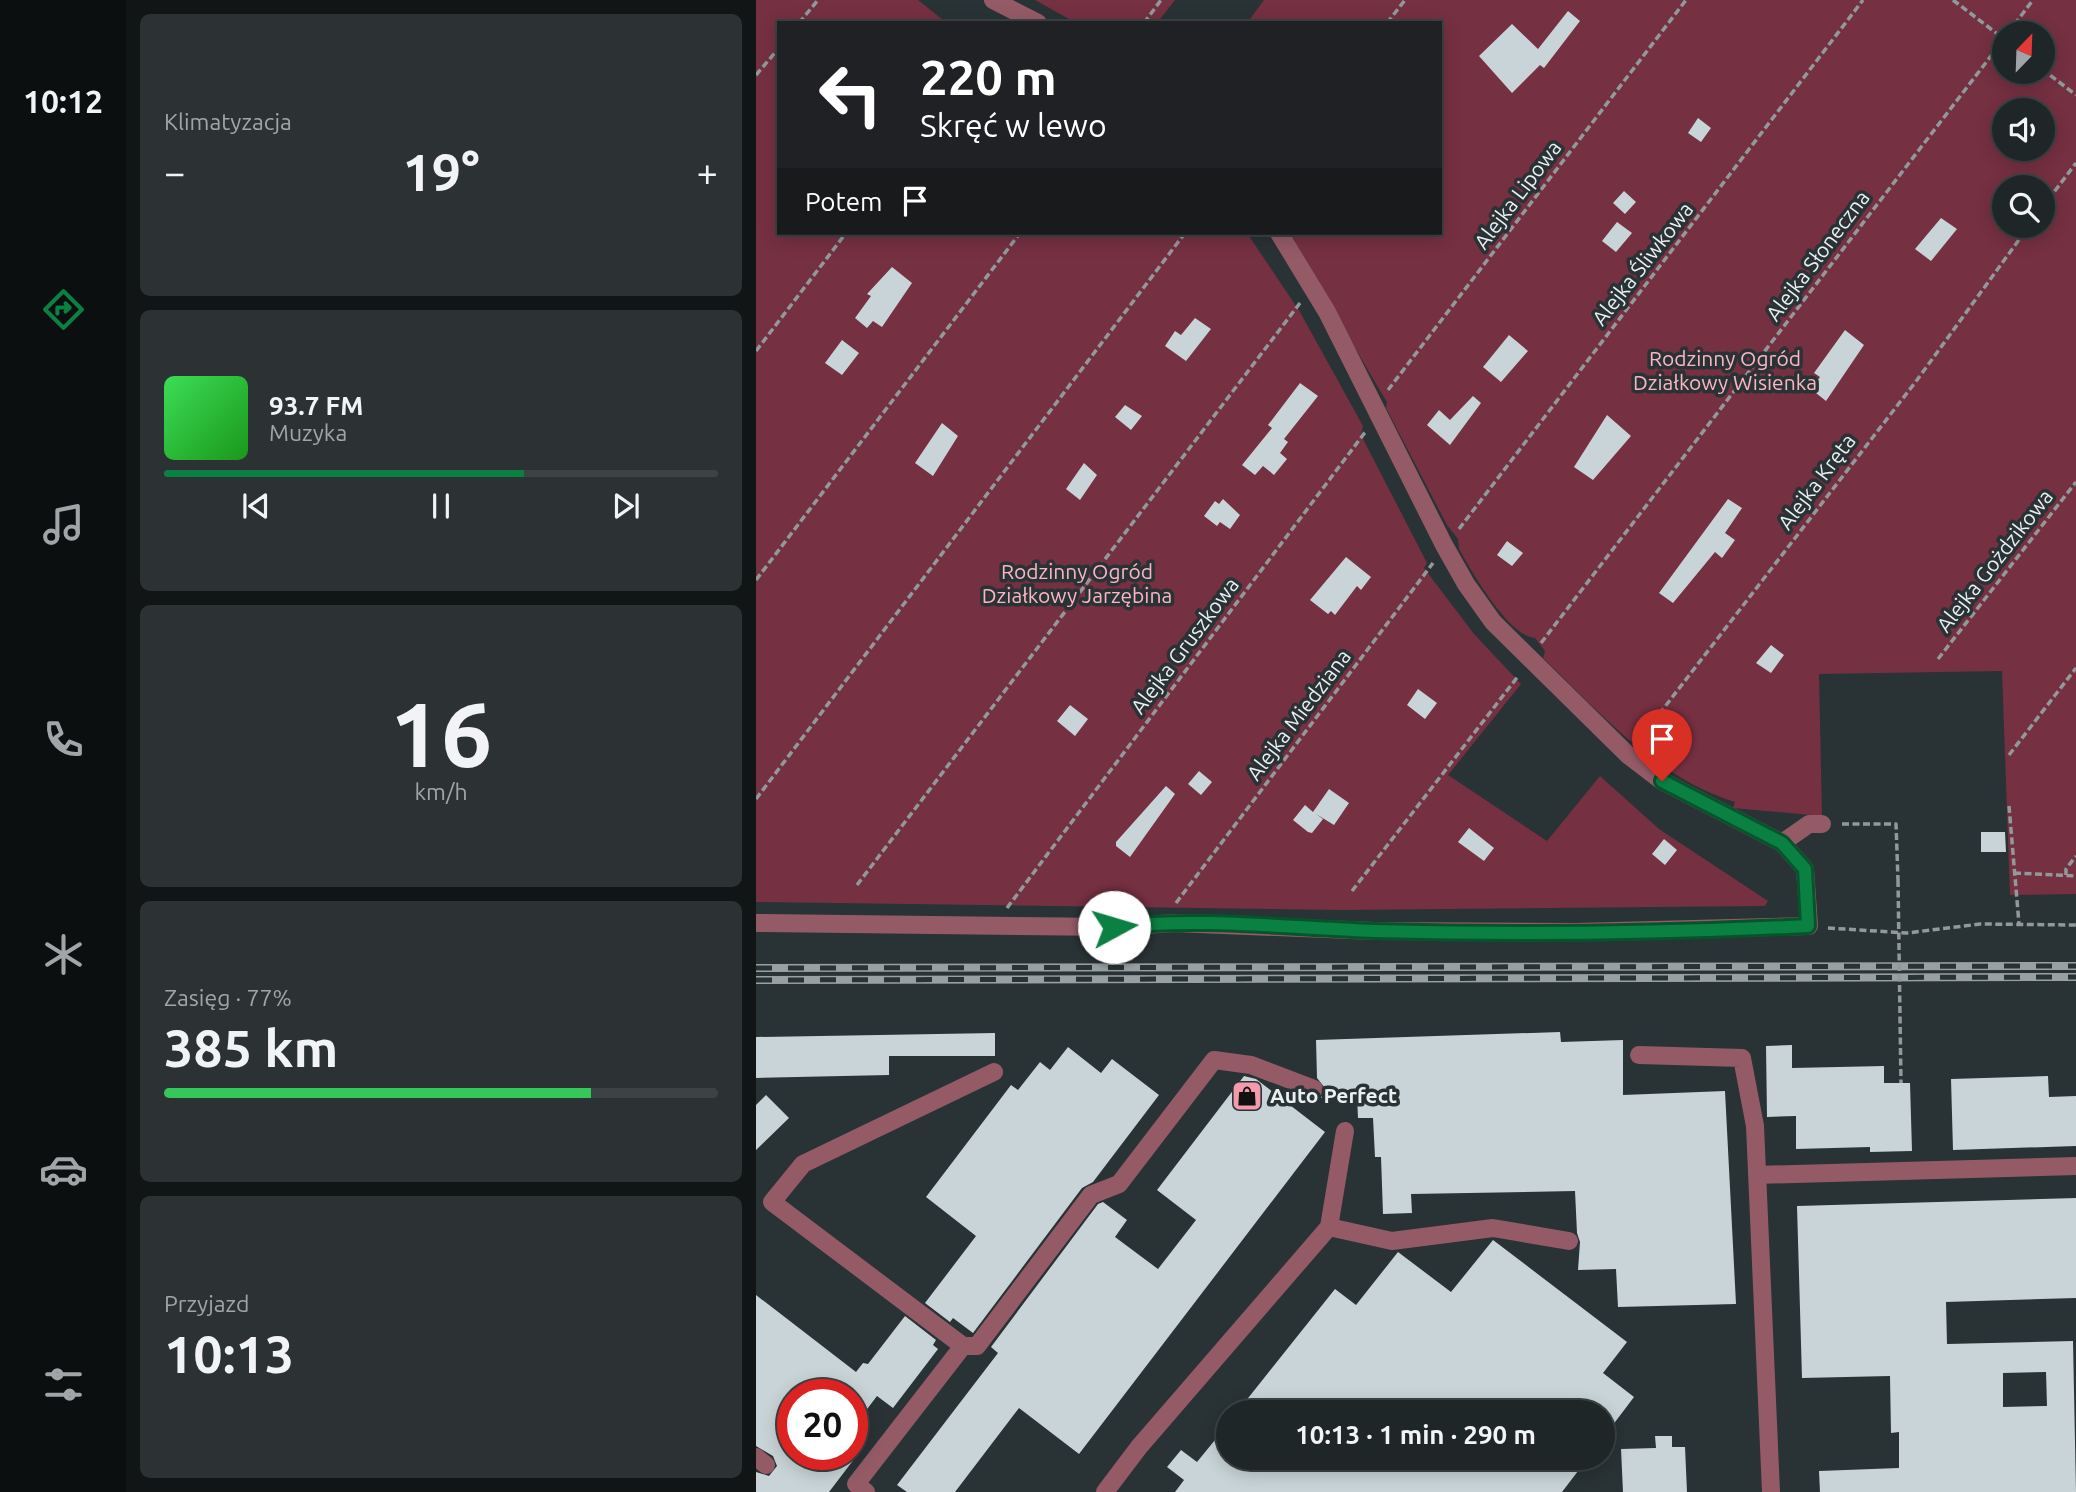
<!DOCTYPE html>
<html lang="pl">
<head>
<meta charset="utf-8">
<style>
  body { margin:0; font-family:Ubuntu,sans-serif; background:#2c3234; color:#f1f3f6; height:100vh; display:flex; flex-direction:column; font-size:26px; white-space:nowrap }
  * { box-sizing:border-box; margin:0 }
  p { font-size:23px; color:#a1a5a8 }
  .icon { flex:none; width:38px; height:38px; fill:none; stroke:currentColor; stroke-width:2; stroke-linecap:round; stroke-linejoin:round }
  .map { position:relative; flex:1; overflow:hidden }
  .drawer { display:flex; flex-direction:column; gap:14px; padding:14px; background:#111516; width:630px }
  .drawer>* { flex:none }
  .hud { position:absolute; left:21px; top:21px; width:665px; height:214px; border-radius:0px; box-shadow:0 4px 18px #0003,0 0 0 2px #3c4345; background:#202124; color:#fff; overflow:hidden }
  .needle { width:46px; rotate:23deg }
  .buttons { position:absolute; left:1236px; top:21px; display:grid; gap:14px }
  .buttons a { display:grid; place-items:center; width:63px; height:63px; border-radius:50%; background:#1f2628; box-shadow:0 4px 18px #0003,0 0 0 2px #3c4345; font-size:35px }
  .speed { position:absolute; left:21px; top:1379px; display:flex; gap:14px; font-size:35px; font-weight:700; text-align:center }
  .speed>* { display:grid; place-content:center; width:91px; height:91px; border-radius:50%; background:#1f2628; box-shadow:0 4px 18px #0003,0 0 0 2px #3c4345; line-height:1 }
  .speed .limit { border:10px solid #d22; background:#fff; color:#111 }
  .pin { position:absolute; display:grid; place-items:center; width:60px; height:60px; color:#fff; margin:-72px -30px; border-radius:50% 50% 50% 0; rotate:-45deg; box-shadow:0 0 7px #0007 }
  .pin .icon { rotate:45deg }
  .me { position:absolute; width:77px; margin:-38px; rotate:84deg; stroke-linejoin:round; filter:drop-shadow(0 0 5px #0008) }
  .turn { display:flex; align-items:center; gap:24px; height:147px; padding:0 28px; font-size:32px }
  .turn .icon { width:91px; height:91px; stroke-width:2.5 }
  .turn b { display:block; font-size:49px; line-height:60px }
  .then { display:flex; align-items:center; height:66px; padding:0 28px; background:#0003; gap:14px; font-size:26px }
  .big { font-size:52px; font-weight:700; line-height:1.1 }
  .drawer .card { flex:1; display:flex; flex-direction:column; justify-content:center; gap:10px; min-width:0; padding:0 24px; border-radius:10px; background:#2c3234 }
  .drawer .dial { align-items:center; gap:0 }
  .dial b { font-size:91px; line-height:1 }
  .song { display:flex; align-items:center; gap:21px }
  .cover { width:84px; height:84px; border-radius:10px; background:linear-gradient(135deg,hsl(130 70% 55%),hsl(120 70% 35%)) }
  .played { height:7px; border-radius:4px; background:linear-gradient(90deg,#0b8043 65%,#3c4345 65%) }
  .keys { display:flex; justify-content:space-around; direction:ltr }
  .heat { display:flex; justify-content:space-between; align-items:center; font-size:38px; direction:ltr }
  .charge { height:10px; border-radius:5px; background:linear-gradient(90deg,#34c759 77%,#3c4345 0) }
  .trip { position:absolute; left:460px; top:1400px; width:399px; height:70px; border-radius:35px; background:#1f2628; box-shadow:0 4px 18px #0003,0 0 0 2px #3c4345; font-weight:700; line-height:70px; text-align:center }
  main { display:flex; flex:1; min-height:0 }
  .tabs { display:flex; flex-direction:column; width:126px; justify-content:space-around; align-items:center; background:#0c0f10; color:#a1a5a8 }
  .tabs .icon { width:49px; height:49px }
  .tabs .on { color:#0b8043 }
  .tabs b { font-size:32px; color:#f1f3f6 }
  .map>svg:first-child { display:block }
  .green { fill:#753042; fill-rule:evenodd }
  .building { fill:#c8d4d7; fill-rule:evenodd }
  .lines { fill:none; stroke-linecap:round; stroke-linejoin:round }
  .path { stroke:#91999b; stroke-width:3.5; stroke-dasharray:7 3.5; stroke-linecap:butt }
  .minor { stroke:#945b67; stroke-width:18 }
  .rail-casing { stroke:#98a0a2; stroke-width:8 }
  .rail { stroke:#293235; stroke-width:5; stroke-dasharray:16; stroke-linecap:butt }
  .path-bridge { stroke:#91999b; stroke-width:3.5; stroke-dasharray:7 3.5; stroke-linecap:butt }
  .route-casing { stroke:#07532c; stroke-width:18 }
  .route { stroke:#0b8043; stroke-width:12 }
  .labels { text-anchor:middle; stroke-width:7; stroke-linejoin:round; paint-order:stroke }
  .street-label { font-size:21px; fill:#eaf0f2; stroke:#293235 }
  .park-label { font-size:21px; fill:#fcb6c3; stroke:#293235 }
  .poi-label { font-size:21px; font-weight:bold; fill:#eaf0f2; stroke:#293235; text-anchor:start }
</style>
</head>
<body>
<main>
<nav class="tabs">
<b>10:12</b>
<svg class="icon on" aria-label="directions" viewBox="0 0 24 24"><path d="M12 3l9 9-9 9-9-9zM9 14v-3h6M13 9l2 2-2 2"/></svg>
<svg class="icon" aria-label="music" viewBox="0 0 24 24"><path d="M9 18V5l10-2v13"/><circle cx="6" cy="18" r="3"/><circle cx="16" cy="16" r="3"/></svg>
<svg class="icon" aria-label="phone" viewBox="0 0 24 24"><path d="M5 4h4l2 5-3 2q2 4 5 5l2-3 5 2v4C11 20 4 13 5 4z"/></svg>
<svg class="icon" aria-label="climate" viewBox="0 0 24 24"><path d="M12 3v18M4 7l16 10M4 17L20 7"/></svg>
<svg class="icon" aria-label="car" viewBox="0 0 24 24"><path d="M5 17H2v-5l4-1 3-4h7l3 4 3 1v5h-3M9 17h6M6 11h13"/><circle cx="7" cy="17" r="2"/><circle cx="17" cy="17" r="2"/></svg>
<svg class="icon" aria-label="filters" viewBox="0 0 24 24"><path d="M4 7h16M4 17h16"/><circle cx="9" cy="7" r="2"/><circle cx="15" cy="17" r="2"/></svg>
</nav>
<section class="drawer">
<div class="card"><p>Klimatyzacja</p>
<div class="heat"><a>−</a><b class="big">19°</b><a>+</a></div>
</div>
<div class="card">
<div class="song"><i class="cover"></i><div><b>93.7 FM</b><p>Muzyka</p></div></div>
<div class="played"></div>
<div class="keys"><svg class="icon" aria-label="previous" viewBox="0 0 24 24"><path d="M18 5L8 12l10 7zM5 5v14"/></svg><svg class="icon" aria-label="pause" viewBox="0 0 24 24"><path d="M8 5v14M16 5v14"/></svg><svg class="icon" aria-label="next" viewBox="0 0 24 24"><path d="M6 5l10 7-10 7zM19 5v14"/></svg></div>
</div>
<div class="card dial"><b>16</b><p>km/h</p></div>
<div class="card"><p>Zasięg · 77%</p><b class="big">385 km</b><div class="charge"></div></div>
<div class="card"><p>Przyjazd</p><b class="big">10:13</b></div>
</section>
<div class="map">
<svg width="1320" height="1492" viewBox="0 0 1320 1492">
  <rect width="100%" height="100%" fill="#293235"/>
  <path class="green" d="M0 0H162L191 23H23V233H491L544 312 607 426 605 435 671 563 668 568 718 634 765 684 692 775 791 841 844 776 903 829 1012 901 1009 906 586 910 0 902Z
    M279 0H419L401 23H320Z
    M508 0H1320V894L1254 895 1246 671 1063 674 1066 816 977 808 979 802C901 778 844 713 787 658L789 651 779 638C752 636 716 572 703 549L702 539 691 525 630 408 631 402C597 347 568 288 532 233H684V23H491ZM1248 33H1286V72H1248ZM1248 110H1286V149H1248ZM1248 187H1286V226H1248Z"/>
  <path class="building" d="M812 11 824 21 788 68 784 65 756 93 723 56 756 24 782 49Z
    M942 118 955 128 945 142 932 133Z
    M868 191 880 202 869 214 857 203Z
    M1185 218 1201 229 1175 261 1159 249Z
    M861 222 876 233 860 252 846 241Z
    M136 267 156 283 126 327 117 321 111 328 99 318 115 296 111 294Z
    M439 318 455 329 430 361 409 346 419 331 425 335Z
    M1089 330 1108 345 1070 401 1055 389 1064 377 1058 373Z
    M753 335 772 351 745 382 727 367Z
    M86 340 103 353 86 375 69 363Z
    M544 383 562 396 528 439 532 442 524 453 531 459 518 475 507 466 499 475 486 465 516 428 512 425Z
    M717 396 725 403 694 445 671 425 683 410 694 420Z
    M369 405 386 416 375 430 359 417Z
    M851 415 875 436 837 480 818 467Z
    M186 423 202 436 177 476 159 463Z
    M328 463 341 475 324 500 310 489Z
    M467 499 484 515 474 529 464 522 461 526 448 516 459 501 463 504Z
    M972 499 986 508 969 533 979 540 966 558 959 552 917 603 903 593Z
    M751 541 767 553 756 566 741 555Z
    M590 557 615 577 605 590 601 586 579 615 575 611 572 614 554 600Z
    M1015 645 1028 655 1015 673 1000 663Z
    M662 689 681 703 669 719 651 705Z
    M314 705 332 719 319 736 301 721Z
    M443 771 456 782 445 795 432 784Z
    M410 786 419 794 374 857 360 846V842Z
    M573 789 593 803 578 825 560 814 567 819 556 833 552 832 537 820 549 805 557 812Z
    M713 828 738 848 728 861 702 842Z
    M1225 832H1249L1250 852H1225Z
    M908 839 921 850 909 865 896 854Z
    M804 1032 805 1042 867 1040V1095L969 1091 980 1304 862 1307 860 1269 822 1270 824 1242 821 1233 819 1191 655 1194 656 1213 627 1214 625 1157H619L617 1118H602L601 1097 565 1098 569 1088 561 1078 560 1040Z
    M239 1033V1056H133V1075L0 1078V1037Z
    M1036 1045V1068L1128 1066V1083H1154L1156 1151 1114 1152V1147L1040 1149V1116L1011 1117 1010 1046Z
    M312 1047 345 1073 356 1059 403 1095 337 1182 326 1188 217 1333 197 1318 194 1322 169 1303 220 1236 170 1197 255 1085 262 1090 284 1062 294 1070Z
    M488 1076 500 1079 569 1132 323 1454 263 1408 199 1492H151L141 1485 242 1353 235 1347 342 1204 347 1202 371 1220 359 1237 402 1269 440 1220 401 1190Z
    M1292 1076 1293 1097 1320 1096V1146L1197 1150 1195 1079Z
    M10 1095 33 1118 0 1150V1105Z
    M1320 1198V1298L1190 1302 1191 1344 1317 1341 1320 1492H1064L1063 1471 1143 1468V1432L1135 1433 1134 1376 1046 1378 1041 1206ZM1290 1372 1291 1406 1247 1407V1373Z
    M737 1240 871 1342 847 1373 878 1397 847 1438V1412H481L579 1289 600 1305 642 1252 695 1292Z
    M0 1295 100 1372 107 1363 112 1364 149 1316 180 1340 177 1345 182 1349 137 1408 121 1396 96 1429V1395H37V1454H102L73 1492H0V1472L13 1476 21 1466 17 1456 0 1446Z
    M472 1424V1458H832L806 1492H419L428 1480 411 1467 425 1450 441 1462Z
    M899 1436H916V1447H929L931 1492H867L865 1449 900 1448Z"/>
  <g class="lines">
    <path class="path" d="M1197 0 1248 39
      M43 23 62 0
      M388 23 405 0
      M631 23 649 0
      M1252 33 1277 0
      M1286 69 1320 95
      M0 75 23 48
      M1286 208 1320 163
      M0 351 90 233
      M632 390 930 0
      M703 529 1107 0
      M0 580 264 233
      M785 643 1248 39
      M1182 659 1320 482
      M884 739 1161 380 1273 226
      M1253 755 1320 668
      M0 799 429 233
      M1253 806 1263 924
      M1086 824H1140L1142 880
      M1258 873 1320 876
      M1310 875V869L1320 856
      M101 885 544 303
      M596 891 763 675
      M420 903 677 563
      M251 908 610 431
      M1072 928 1151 933 1224 924 1320 925"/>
    <path class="minor" d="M237 0 282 23
      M1026 843 1053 824H1066
      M0 923 358 927 418 923 618 931 820 932 1053 926 1049 869 1026 843 906 781 872 755 737 622 710 584 688 545 571 312 523 233
      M883 1055 986 1058 999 1126 1015 1492
      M238 1072 47 1164 16 1202 207 1346H221L335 1195 363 1184 458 1060 495 1065 558 1089
      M1001 1175 1320 1166
      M573 1227 636 1241 737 1228 813 1241
      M0 1457 10 1465
      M110 1492 100 1484 207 1346
      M349 1492 383 1447 573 1227 589 1131"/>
    <g class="rail-casing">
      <path id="rail" d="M0 968 1320 966
        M0 980 1320 977"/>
    </g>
    <use href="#rail" class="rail"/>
    <path class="path-bridge" d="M1142 880 1145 1083"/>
  </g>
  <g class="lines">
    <g class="route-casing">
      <path id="route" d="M358 927C444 917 532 928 618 931 762 935 908 933 1052 926L1049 869 1026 843 906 781"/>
    </g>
    <use href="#route" class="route"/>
  </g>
  <defs>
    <g id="shop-square" transform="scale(1.575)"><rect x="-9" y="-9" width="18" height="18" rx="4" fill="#f39aac" stroke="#293235"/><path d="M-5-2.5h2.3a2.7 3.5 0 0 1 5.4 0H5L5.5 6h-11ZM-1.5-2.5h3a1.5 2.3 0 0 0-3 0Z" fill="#111"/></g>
  </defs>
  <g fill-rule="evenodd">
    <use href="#shop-square" x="491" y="1096"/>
  </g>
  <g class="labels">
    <g class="street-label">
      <text transform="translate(762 195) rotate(-53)" y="7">Alejka Lipowa</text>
      <text transform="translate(1062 256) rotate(-53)" y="7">Alejka Słoneczna</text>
      <text transform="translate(887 264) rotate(-52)" y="7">Alejka Śliwkowa</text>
      <text transform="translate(1061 482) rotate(-53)" y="7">Alejka Kręta</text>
      <text transform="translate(1239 561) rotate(-52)" y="7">Alejka Gożdzikowa</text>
      <text transform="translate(429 646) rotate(-53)" y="7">Alejka Gruszkowa</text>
      <text transform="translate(543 715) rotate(-53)" y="7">Alejka Miedziana</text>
    </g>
    <g class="park-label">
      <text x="969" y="366">Rodzinny Ogród<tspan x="969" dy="24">Działkowy Wisienka</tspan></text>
      <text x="321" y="579">Rodzinny Ogród<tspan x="321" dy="24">Działkowy Jarzębina</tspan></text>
    </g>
    <g class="poi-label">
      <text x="514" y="1103">Auto Perfect</text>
    </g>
  </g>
</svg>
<div class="buttons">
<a><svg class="needle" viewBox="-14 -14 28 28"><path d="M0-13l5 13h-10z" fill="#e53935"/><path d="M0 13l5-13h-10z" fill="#a1a5a8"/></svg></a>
<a><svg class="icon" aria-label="sound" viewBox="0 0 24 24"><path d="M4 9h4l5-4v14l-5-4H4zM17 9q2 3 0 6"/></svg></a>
<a><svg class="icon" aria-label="search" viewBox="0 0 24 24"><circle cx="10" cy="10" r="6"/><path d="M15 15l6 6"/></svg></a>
</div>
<div class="speed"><div class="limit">20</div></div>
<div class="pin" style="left:906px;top:781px;background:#d93025"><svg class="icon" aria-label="arrive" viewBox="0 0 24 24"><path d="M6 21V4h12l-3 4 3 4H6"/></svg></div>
<svg class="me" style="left:358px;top:927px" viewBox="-20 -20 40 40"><circle r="19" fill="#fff"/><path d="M0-13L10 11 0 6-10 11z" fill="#0b8043"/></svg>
<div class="trip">10:13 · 1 min · 290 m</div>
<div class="hud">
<div class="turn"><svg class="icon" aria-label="left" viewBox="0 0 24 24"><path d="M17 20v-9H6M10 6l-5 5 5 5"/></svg><div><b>220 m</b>Skręć w lewo</div></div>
<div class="then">Potem<svg class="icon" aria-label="arrive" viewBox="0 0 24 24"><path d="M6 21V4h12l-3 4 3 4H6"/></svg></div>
</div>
</div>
</main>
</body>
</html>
